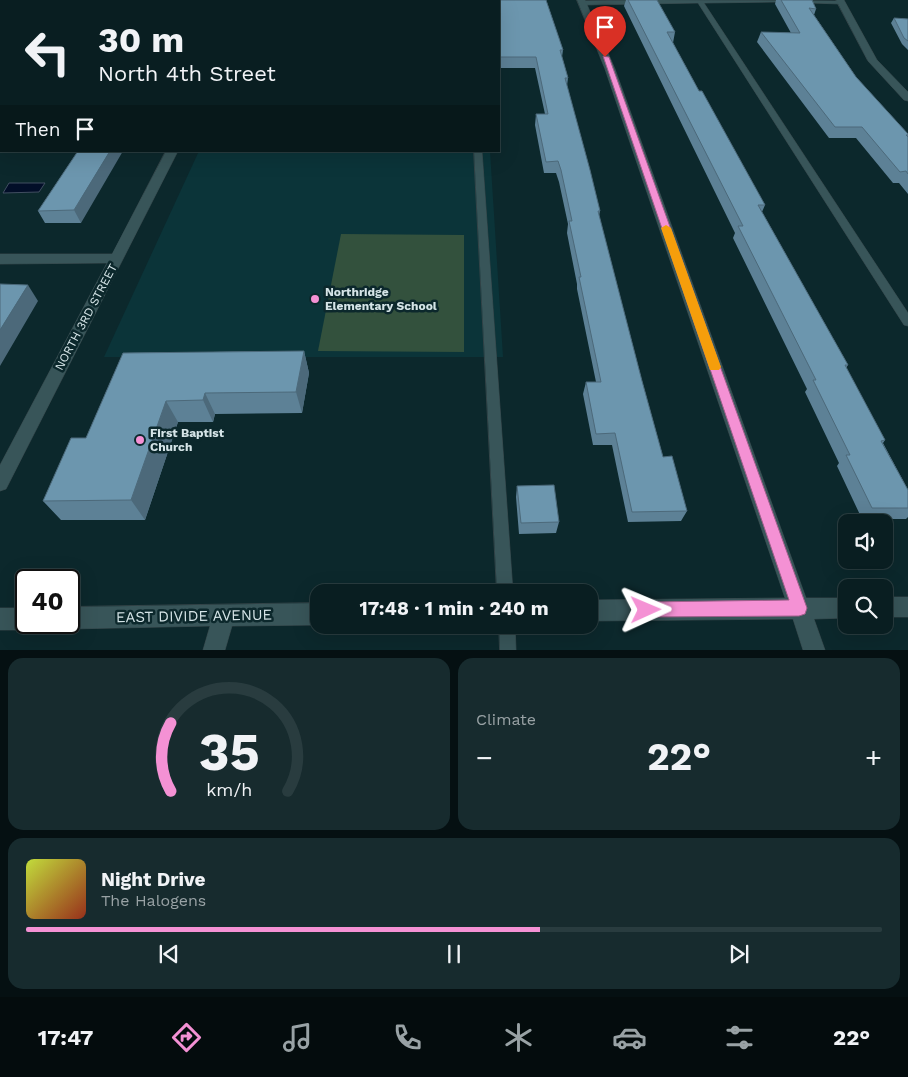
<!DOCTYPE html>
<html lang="en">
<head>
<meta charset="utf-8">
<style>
  body { margin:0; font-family:"Work Sans",sans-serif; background:#172b2e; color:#f1f3f6; height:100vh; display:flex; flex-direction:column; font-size:19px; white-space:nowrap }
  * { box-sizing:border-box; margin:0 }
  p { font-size:16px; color:#99a2a5 }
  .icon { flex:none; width:28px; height:28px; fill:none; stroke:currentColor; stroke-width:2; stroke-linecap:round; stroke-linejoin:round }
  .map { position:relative; height:650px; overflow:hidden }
  .sheet { display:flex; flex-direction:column; gap:8px; padding:8px; background:#051012; flex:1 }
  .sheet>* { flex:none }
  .top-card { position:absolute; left:0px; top:0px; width:500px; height:152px; box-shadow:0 5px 20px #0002,0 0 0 1px #293c3f; background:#091e21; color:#f1f3f6; overflow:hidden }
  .fabs { position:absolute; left:838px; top:514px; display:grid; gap:10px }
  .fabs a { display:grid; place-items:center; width:55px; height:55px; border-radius:10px; background:#091e21; box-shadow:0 5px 20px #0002,0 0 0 1px #293c3f; font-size:25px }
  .speed { position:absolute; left:15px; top:569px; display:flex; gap:10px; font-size:25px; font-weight:700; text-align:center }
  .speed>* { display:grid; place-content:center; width:65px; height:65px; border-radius:50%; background:#091e21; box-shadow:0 5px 20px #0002,0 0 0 1px #293c3f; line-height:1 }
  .speed .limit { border:2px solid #111; border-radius:8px; background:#fff; color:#111 }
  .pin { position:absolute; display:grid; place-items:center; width:42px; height:42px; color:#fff; margin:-51px -21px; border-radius:50% 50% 50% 0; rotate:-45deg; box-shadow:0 0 5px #0007 }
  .pin .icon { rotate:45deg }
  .me { position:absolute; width:55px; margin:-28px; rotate:89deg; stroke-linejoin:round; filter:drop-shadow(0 0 4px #0008) }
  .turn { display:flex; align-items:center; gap:18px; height:105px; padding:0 15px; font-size:22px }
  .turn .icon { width:65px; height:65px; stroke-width:2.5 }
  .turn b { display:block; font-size:35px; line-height:42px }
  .then { display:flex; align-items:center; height:48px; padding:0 15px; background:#0003; gap:10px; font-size:19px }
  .big { font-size:38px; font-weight:700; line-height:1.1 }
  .sheet .tile { flex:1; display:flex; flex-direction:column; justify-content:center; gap:8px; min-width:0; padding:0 18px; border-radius:15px; background:#172b2e }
  .sheet .dial { align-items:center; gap:0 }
  .dial svg { height:130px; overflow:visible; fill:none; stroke:#293c3f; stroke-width:7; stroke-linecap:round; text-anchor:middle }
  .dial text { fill:#f1f3f6; stroke:none }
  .song { display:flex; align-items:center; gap:15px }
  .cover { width:60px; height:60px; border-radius:8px; background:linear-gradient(135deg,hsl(70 70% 55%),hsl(10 70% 35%)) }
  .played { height:5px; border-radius:2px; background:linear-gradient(90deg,#f491d4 60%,#293c3f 60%) }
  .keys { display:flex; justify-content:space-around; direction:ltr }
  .heat { display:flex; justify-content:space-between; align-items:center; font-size:28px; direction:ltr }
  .sheet .tiles { flex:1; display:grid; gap:8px; grid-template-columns:1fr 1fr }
  .tile:last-child { grid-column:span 2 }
  .trip { position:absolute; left:310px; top:584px; width:288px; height:50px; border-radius:15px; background:#091e21; box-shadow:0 5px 20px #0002,0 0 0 1px #293c3f; font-weight:700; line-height:50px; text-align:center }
  .dock { display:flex; height:80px; justify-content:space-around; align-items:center; background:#040c0d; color:#99a2a5 }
  .dock .icon { width:35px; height:35px }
  .dock .active { color:#f491d4 }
  .dock b { font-size:22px; color:#f1f3f6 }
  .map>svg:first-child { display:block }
  .built { fill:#0b3439 }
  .green { fill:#33513d }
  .water { fill:#020e28; stroke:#414e61 }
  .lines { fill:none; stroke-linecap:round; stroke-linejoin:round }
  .lane-casing { stroke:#334347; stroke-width:1 }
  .street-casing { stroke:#334347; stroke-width:1 }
  .secondary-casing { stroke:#334347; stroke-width:1 }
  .lane { fill:#385559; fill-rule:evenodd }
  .street { fill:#385559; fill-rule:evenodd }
  .secondary { fill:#385559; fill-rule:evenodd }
  .wall { fill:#5d8196 }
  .shaded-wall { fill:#4c697a }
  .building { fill:#6c96ae; stroke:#4c697a }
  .route { fill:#f491d4; stroke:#9f5e8a }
  .slow { fill:#f59e0b }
  .poi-dot { fill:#f491d4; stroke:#0c282c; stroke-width:2 }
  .labels { text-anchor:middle; stroke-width:5; stroke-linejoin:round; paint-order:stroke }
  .poi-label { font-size:12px; font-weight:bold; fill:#d5e4e7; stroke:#0c282c; text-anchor:start }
  .street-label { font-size:12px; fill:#d5e4e7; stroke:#0c282c }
  .near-street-label { font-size:15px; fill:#d5e4e7; stroke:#0c282c }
</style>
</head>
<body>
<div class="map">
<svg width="908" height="650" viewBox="0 0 908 650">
  <rect width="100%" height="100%" fill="#0c282c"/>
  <path class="built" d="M199 151H490L503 357H104Z"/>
  <path class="green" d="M341 234 464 235V352L318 351Z"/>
  <path class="water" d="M9 183H45L39 192 3 193Z"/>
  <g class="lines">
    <g class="lane-casing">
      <path id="lane" d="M658 0 844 1V3L842 4 777 2 704 3 908 313V326L904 325 698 3 582 5 579 3 582 1Z
        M474 151H482L513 592H497Z
        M499 625H515L516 650H500Z"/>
    </g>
    <g class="street-casing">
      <path id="street" d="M0 0H20L1 2Z
        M222 0H230V1H222Z
        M836 0H844L877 60 908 92V101L904 100 868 61Z
        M0 95H1V101H0Z
        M166 151H178L6 489 0 491V465L107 263 0 264V254H112Z"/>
    </g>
    <g class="secondary-casing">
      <path id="secondary" d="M577 0H585L615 69 806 598H846V618L814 619 825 650H803L793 619 589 621V600L785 598 605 69Z
        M884 597H908V617H884Z
        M319 603V625L232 626 225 650H203L210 626 69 629 60 622H69V607Z
        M0 608H26V622H35L34 627 26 630H0Z"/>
    </g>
    <use href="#lane" class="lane"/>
    <use href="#street" class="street"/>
    <use href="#secondary" class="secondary"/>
  </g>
  <path class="wall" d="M430 0H546L563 50 562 57 568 78 567 86 600 211 599 216 642 381 663 457 687 511 681 521 628 522 612 445H593L583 394 586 382H596L577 289V284L567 233 568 224 559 182 556 173H544L535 125 536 114H545L535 68H499V1H430Z
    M626 0H628L675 32 673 43 699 91 765 205 762 212 848 365 846 368 885 440 883 443 908 490V517L906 519H862L837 466 839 463 805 392 807 389 733 238 735 233 624 6Z
    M776 0H812L816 9 814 15 856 77 908 134V194L899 183H893L856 138H829L757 42 761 32 791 33 775 4Z
    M0 5H1V75H0Z
    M894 18 908 19V50L902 44 891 23Z
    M78 151 81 223H45L38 211Z
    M304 351 309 373 302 413 215 414 213 422H178L145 520H61L43 501 86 438 123 353Z
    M517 486 559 522 556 533 519 534 516 497Z"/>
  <path class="shaded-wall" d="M430 0H489V1H430Z
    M1 111V130L0 131V112Z
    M110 151H123L81 223 74 210Z
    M28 285 38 301 0 366V330Z
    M304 351 309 373 302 413 296 392Z
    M205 393 215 414 213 422 203 400Z
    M166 401 178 422 145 520 131 500Z"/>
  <path class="building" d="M101 0H188L187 1H83Z
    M490 0H546L563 50H560L568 78H565L590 170 600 211H598L642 381 663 457 672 456 687 511 632 512 615 433 596 434 586 382H601L579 277H581L569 221H572L561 170 558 161 546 162 536 114H548L536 57H499V1H490Z
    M628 0H657L675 32H667L699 91H702L765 205H758L848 365H845L885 440 881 441 908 490V508H872L846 455H850L813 380H816L738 226H743Z
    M781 0H812L816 9 809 8 856 77 908 134V135H906L908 137V174L906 171 900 172 862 127H835L761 32 800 33Z
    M0 5H1V65H0Z
    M894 18 908 19V41L904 38Z
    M78 151H110L74 210 38 211Z
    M0 284 28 285 0 330Z
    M304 351 296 392 205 393 203 400 166 401 131 500 43 501 71 438H86L123 353Z
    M554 485 559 522 521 523 517 486Z"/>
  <path class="route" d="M603 56 609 57 807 608 805 614 799 616 646 617 640 615 638 610 640 604 646 602 789 600Z"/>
  <path class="slow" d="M666 225 671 228 721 367 719 370H710L709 367 661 228Z"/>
  <g class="poi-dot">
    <circle cx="315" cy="299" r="5"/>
    <circle cx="140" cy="440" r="5"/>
  </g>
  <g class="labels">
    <g class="poi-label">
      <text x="325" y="296">Northridge<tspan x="325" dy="14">Elementary School</tspan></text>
      <text x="150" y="437">First Baptist<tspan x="150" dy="14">Church</tspan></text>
    </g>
    <g class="street-label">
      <text transform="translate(86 317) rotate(-62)" y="4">NORTH 3RD STREET</text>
    </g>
    <g class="near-street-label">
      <text transform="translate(194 616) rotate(-1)" y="5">EAST DIVIDE AVENUE</text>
    </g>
  </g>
</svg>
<div class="fabs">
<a><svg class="icon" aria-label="sound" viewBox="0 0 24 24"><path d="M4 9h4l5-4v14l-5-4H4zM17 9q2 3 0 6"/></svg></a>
<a><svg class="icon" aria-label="search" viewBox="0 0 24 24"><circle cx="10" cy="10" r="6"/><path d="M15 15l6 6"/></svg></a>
</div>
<div class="speed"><div class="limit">40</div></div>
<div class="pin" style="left:605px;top:57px;background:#d93025"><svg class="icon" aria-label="arrive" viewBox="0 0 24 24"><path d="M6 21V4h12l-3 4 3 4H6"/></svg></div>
<svg class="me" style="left:646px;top:610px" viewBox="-20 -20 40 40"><path d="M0-17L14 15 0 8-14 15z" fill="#f491d4" stroke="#fff" stroke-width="4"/></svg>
<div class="trip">17:48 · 1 min · 240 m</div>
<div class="top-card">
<div class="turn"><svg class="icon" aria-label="left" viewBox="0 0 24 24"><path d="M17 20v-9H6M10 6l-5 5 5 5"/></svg><div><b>30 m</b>North 4th Street</div></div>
<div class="then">Then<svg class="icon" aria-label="arrive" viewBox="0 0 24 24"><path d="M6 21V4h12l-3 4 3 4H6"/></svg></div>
</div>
</div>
<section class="sheet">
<div class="tiles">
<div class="tile dial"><svg viewBox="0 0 100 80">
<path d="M14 69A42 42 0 1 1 86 69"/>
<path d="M14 69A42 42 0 0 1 14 27" stroke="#f491d4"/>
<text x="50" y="56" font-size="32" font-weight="700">35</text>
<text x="50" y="72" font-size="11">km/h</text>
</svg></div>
<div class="tile"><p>Climate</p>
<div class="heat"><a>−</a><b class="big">22°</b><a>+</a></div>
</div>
<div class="tile">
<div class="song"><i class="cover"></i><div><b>Night Drive</b><p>The Halogens</p></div></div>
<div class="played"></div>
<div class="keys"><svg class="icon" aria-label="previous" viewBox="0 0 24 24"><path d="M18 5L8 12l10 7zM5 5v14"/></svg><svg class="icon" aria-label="pause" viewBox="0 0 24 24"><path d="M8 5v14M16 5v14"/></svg><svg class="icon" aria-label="next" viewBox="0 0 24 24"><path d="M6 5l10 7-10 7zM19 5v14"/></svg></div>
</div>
</div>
</section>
<nav class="dock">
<b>17:47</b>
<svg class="icon active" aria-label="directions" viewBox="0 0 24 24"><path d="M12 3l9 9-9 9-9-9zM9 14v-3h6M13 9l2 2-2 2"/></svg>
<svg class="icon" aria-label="music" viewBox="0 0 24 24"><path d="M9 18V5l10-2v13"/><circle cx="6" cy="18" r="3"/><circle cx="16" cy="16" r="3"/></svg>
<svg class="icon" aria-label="phone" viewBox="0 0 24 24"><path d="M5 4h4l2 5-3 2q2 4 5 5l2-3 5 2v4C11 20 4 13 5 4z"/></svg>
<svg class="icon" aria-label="climate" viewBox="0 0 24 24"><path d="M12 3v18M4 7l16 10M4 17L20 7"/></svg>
<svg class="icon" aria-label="car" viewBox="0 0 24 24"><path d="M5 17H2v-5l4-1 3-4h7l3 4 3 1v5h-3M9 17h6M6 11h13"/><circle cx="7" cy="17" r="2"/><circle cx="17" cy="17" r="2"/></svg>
<svg class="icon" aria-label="filters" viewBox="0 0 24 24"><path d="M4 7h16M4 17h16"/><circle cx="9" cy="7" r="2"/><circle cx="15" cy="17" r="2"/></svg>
<b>22°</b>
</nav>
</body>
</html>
